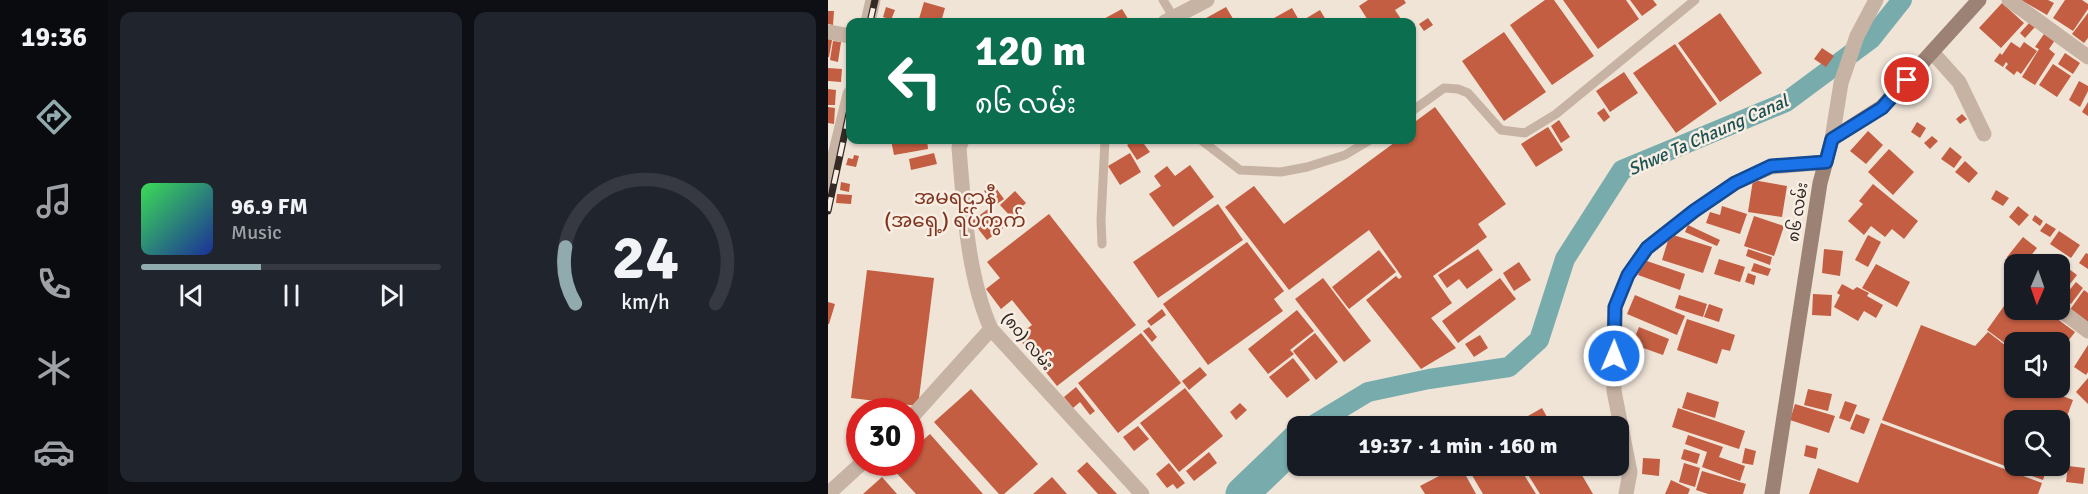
<!DOCTYPE html>
<html lang="en">
<head>
<meta charset="utf-8">
<style>
  body { margin:0; font-family:Signika,"Noto Sans Myanmar",sans-serif; background:#20242c; color:#f1f3f6; height:100vh; display:flex; flex-direction:column; font-size:22px; white-space:nowrap }
  * { box-sizing:border-box; margin:0 }
  p { font-size:20px; color:#9ea1a6 }
  .icon { flex:none; width:33px; height:33px; fill:none; stroke:currentColor; stroke-width:2; stroke-linecap:round; stroke-linejoin:round }
  .map { position:relative; flex:1; overflow:hidden }
  .sheet { display:flex; flex-direction:column; gap:12px; padding:12px; background:#0d0f14; width:720px }
  .sheet>* { flex:none }
  .guide { position:absolute; left:18px; top:18px; width:570px; height:126px; border-radius:12px; box-shadow:0 2px 4px #0004; background:#0b6e4f; color:#fff; overflow:hidden }
  .needle { width:39px; rotate:182deg }
  .fabs { position:absolute; left:1176px; top:254px; display:grid; gap:12px }
  .fabs a { display:grid; place-items:center; width:66px; height:66px; border-radius:12px; background:#171b24; box-shadow:0 2px 4px #0004; font-size:30px }
  .speed { position:absolute; left:18px; top:398px; display:flex; gap:12px; font-size:30px; font-weight:700; text-align:center }
  .speed>* { display:grid; place-content:center; width:78px; height:78px; border-radius:50%; background:#171b24; box-shadow:0 2px 4px #0004; line-height:1 }
  .speed .limit { border:9px solid #d22; background:#fff; color:#111 }
  .pin { position:absolute; display:grid; place-items:center; width:51px; height:51px; color:#fff; margin:-26px; border:3px solid #fff; border-radius:50%; box-shadow:0 2px 6px #0007 }
  .me { position:absolute; width:66px; margin:-33px; rotate:1deg; stroke-linejoin:round; filter:drop-shadow(0 0 4px #0008) }
  .turn { display:flex; align-items:center; gap:21px; height:126px; padding:0 30px; font-size:27px }
  .turn .icon { width:78px; height:78px; stroke-width:2.5 }
  .turn b { display:block; font-size:42px; line-height:51px }
  .sheet .tile { flex:1; display:flex; flex-direction:column; justify-content:center; gap:9px; min-width:0; padding:0 21px; border-radius:12px; background:#20242c }
  .sheet .dial { align-items:center; gap:0 }
  .dial svg { height:156px; overflow:visible; fill:none; stroke:#363941; stroke-width:7; stroke-linecap:round; text-anchor:middle }
  .dial text { fill:#f1f3f6; stroke:none }
  .song { display:flex; align-items:center; gap:18px }
  .cover { width:72px; height:72px; border-radius:9px; background:linear-gradient(135deg,hsl(130 70% 55%),hsl(230 70% 35%)) }
  .played { height:6px; border-radius:3px; background:linear-gradient(90deg,#91aaad 40%,#363941 40%) }
  .keys { display:flex; justify-content:space-around; direction:ltr }
  .sheet .tiles { flex:1; display:grid; gap:12px; grid-template-columns:repeat(2,1fr) }
  .trip { position:absolute; left:459px; top:416px; width:342px; height:60px; border-radius:12px; background:#171b24; box-shadow:0 2px 4px #0004; font-weight:700; line-height:60px; text-align:center }
  main { display:flex; flex:1; min-height:0 }
  .tabs { display:flex; flex-direction:column; width:108px; justify-content:space-around; align-items:center; background:#090b0e; color:#9ea1a6 }
  .tabs .icon { width:42px; height:42px }
  .tabs .selected { color:#91aaad }
  .tabs b { font-size:27px; color:#f1f3f6 }
  .map>svg:first-child { display:block }
  .lines { fill:none; stroke-linecap:round; stroke-linejoin:round }
  .canal { stroke:#77abac; stroke-width:20 }
  .river { stroke:#77abac; stroke-width:33 }
  .building { fill:#c35e42 }
  .lane { stroke:#c7b3a4; stroke-width:9 }
  .street { stroke:#c7b3a4; stroke-width:15 }
  .secondary { stroke:#9b8275; stroke-width:15 }
  .rail-casing { stroke:#332925; stroke-width:7 }
  .rail { stroke:#f8eee3; stroke-width:4.5; stroke-dasharray:14; stroke-linecap:butt }
  .route-casing { stroke:#114b97; stroke-width:15 }
  .route { stroke:#1a73e8; stroke-width:10 }
  .labels { text-anchor:middle; stroke-width:5; stroke-linejoin:round; paint-order:stroke }
  .street-label { font-size:16px; fill:#332925; stroke:#f8eee3 }
  .water-label { font-size:18px; font-style:italic; fill:#1c5153; stroke:#f8eee3 }
  .quarter-label { font-size:20px; fill:#803520; stroke:#f8eee3 }
</style>
</head>
<body>
<main>
<nav class="tabs">
<b>19:36</b>
<svg class="icon selected" aria-label="directions" viewBox="0 0 24 24"><path d="M12 3l9 9-9 9-9-9zM9 14v-3h6M13 9l2 2-2 2"/></svg>
<svg class="icon" aria-label="music" viewBox="0 0 24 24"><path d="M9 18V5l10-2v13"/><circle cx="6" cy="18" r="3"/><circle cx="16" cy="16" r="3"/></svg>
<svg class="icon" aria-label="phone" viewBox="0 0 24 24"><path d="M5 4h4l2 5-3 2q2 4 5 5l2-3 5 2v4C11 20 4 13 5 4z"/></svg>
<svg class="icon" aria-label="climate" viewBox="0 0 24 24"><path d="M12 3v18M4 7l16 10M4 17L20 7"/></svg>
<svg class="icon" aria-label="car" viewBox="0 0 24 24"><path d="M5 17H2v-5l4-1 3-4h7l3 4 3 1v5h-3M9 17h6M6 11h13"/><circle cx="7" cy="17" r="2"/><circle cx="17" cy="17" r="2"/></svg>
</nav>
<section class="sheet">
<div class="tiles">
<div class="tile">
<div class="song"><i class="cover"></i><div><b>96.9 FM</b><p>Music</p></div></div>
<div class="played"></div>
<div class="keys"><svg class="icon" aria-label="previous" viewBox="0 0 24 24"><path d="M18 5L8 12l10 7zM5 5v14"/></svg><svg class="icon" aria-label="pause" viewBox="0 0 24 24"><path d="M8 5v14M16 5v14"/></svg><svg class="icon" aria-label="next" viewBox="0 0 24 24"><path d="M6 5l10 7-10 7zM19 5v14"/></svg></div>
</div>
<div class="tile dial"><svg viewBox="0 0 100 80">
<path d="M14 69A42 42 0 1 1 86 69"/>
<path d="M14 69A42 42 0 0 1 9 40" stroke="#91aaad"/>
<text x="50" y="56" font-size="32" font-weight="700">24</text>
<text x="50" y="72" font-size="11">km/h</text>
</svg></div>
</div>
</section>
<div class="map">
<svg width="1260" height="494" viewBox="0 0 1260 494">
  <rect width="100%" height="100%" fill="#f0e4d7"/>
  <g class="lines">
    <path class="canal" d="M487 424 540 392 601 379 681 367 711 340 737 259 794 170 958 102 1043 39 1074 0"/>
    <path class="river" d="M414 494 470 440"/>
  </g>
  <path class="building" d="M540 0H576L578 3 567 10 573 19 567 22H555L552 18 545 22H541L531 6Z
    M717 0H726L766 56 724 85 682 25Z
    M735 0H798L811 19 770 49Z
    M802 0H825L829 5 814 16Z
    M1193 0H1220L1226 3 1219 15Z
    M1237 0H1254L1260 4V9L1245 31 1225 18Z
    M96 2 117 8 113 22H90Z
    M1174 3 1196 23 1173 48 1151 28Z
    M58 7 67 10 63 20 55 17Z
    M398 7 407 22H371Z
    M464 8 472 22 492 10 498 20 495 22H439Z
    M294 9 302 22H270Z
    M0 11H6L5 25 0 24Z
    M892 13 934 73 892 102 850 43Z
    M1260 13V38L1256 43 1244 34Z
    M600 18 605 25 596 31 591 24Z
    M1202 22 1207 27 1197 38 1192 33Z
    M676 32 718 92 676 121 634 61Z
    M0 34 5 35 1 57H0Z
    M1216 34 1227 40 1221 49 1227 54 1207 85 1194 77 1211 49 1207 47Z
    M5 41 13 42 10 62 2 60Z
    M1183 42 1192 48 1196 42 1209 51 1193 74 1189 71 1186 75 1177 68 1180 64 1178 62 1175 67 1166 61 1172 53 1174 55Z
    M847 44 889 104 848 133 805 73Z
    M994 48 1006 56 998 67 986 59Z
    M1237 53 1252 63 1245 74 1230 64Z
    M1225 64 1243 76 1229 97 1211 85Z
    M0 68 14 69 13 82 0 81Z
    M796 72 810 93 782 112 768 91Z
    M1251 81 1260 86V91L1252 107 1241 100Z
    M0 89 8 90 7 105H0Z
    M1260 102V116L1254 112Z
    M0 107 7 108 6 124 0 123Z
    M607 107 678 204 650 224 659 237 605 276 624 303 603 318 628 348 593 369 538 300 568 276 571 279 574 277 541 230 461 290 397 207 426 186 456 224 570 140H584V124Z
    M776 108 782 117 776 122 769 113Z
    M1134 114 1139 119 1132 124 1128 119Z
    M731 120 742 137 733 143 723 126Z
    M1089 122 1098 128 1092 138 1083 132Z
    M720 127 735 150 708 167 693 144Z
    M1040 131 1055 145 1038 164 1022 151Z
    M1104 136 1110 141 1102 149 1096 143Z
    M63 140H99L100 149 66 155Z
    M307 140H313L322 152 309 160 299 145Z
    M1122 147 1134 157 1126 168 1113 159Z
    M1061 149 1086 172 1065 195 1040 172Z
    M106 153 109 164 83 170 81 159Z
    M302 153 313 172 292 185 280 166Z
    M26 155 31 156 28 167 18 165 20 158 25 159Z
    M1137 161 1150 173 1141 183 1127 172Z
    M362 165 386 197 345 227 321 194 333 186 326 176 339 166 347 176Z
    M925 180 959 186 954 217 920 212Z
    M13 182 22 184 21 192 12 190Z
    M165 184 176 199 167 205 156 191Z
    M1045 184 1090 221 1076 239 1064 229 1057 237 1043 226 1036 235 1020 221 1035 204 1031 201Z
    M1168 190 1181 198 1175 206 1163 199Z
    M187 191 198 203 183 217 172 205Z
    M9 194 24 195 23 204 8 203Z
    M390 204 415 240 330 298 305 262Z
    M894 206 919 214 912 234 878 223 882 212 892 215Z
    M1190 206 1201 215 1191 226 1181 217Z
    M160 209 175 228 159 240 144 221Z
    M221 214 308 325 229 386 189 336 204 325 184 300 173 309 158 289 172 278 159 262Z
    M1207 215 1215 221 1212 226 1204 220Z
    M926 216 956 226 946 256 916 246Z
    M1218 223 1228 229 1222 237 1212 231Z
    M860 225 892 240 889 246 857 232Z
    M1231 231 1252 245 1243 258 1222 244Z
    M842 234 884 247 875 273 834 260Z
    M1040 235 1053 242 1040 267 1027 260Z
    M1195 237 1209 248 1196 264H1188L1179 257Z
    M419 242 456 291 446 299 455 311 380 365 335 304Z
    M650 249 665 270 639 289 631 279 619 288 610 275Z
    M920 249 944 257 942 265 918 256Z
    M996 249 1015 251 1012 276 994 273Z
    M551 250 568 272 521 309 504 287Z
    M1258 253 1260 254V269L1251 263Z
    M891 259 917 267 912 282 886 274Z
    M816 260 857 274 852 290 810 275Z
    M691 262 703 280 686 291 675 273Z
    M926 263 943 269 940 276 923 271Z
    M1233 263 1249 275 1232 297V265Z
    M1048 264 1082 282 1069 307 1034 288Z
    M39 270 106 278 90 406 23 398Z
    M920 273 928 276 926 285 917 282Z
    M495 278 543 341 516 362 467 299Z
    M672 278 688 299 630 343 614 321Z
    M1248 282 1255 288 1243 304 1235 298Z
    M1014 284 1025 290 1029 287 1041 293 1039 296 1055 305 1048 318 1036 311 1030 321 1006 307 1012 295 1009 293Z
    M1256 290 1260 293V325L1241 311Z
    M1186 292V309H1216L1247 332 1232 352V342H1186V350L1159 330Z
    M985 294 1004 295 1003 316 984 315Z
    M807 295 857 316 849 335 799 314Z
    M851 295 879 304 875 317 847 308Z
    M0 302 7 304 1 324H0Z
    M881 304 895 309 891 322 876 317Z
    M334 309 338 315 323 326 319 321Z
    M469 310 486 331 462 350 466 354 440 374 420 349Z
    M859 319 907 335 902 351 894 349 889 364 849 350Z
    M1093 325 1147 346 1160 332 1186 352V387H1211L1245 400 1232 435V420H1186V465H1220L1215 480 1054 420Z
    M321 327 329 337 324 342 315 331Z
    M811 327 841 339 835 355 804 344Z
    M313 333 353 383 290 433 250 383Z
    M487 333 510 362 488 380 465 351Z
    M652 335 660 348 646 357 637 344Z
    M1260 345V372L1258 375 1246 367Z
    M465 358 482 380 459 398 441 377Z
    M372 367 379 375 361 390 354 381Z
    M1260 378V404L1248 392Z
    M248 387 267 411 262 415 252 402 245 408 236 397Z
    M357 388 395 436 351 472 312 423Z
    M143 389 210 464 176 494H171L106 422Z
    M980 389 1004 394 1000 411 976 405Z
    M859 392 891 402 887 418 854 408Z
    M1017 401 1029 405 1022 422 1011 418Z
    M412 403 419 410 408 420 402 412Z
    M967 404 1007 416 1001 433 962 420Z
    M714 408 724 426H682Z
    M850 408 917 431 911 449 844 427Z
    M1028 414 1042 419 1036 434 1022 429Z
    M1053 423 1214 483 1210 494H981L990 468 1030 483Z
    M310 426 321 439 306 451 295 437Z
    M102 434 155 494H88L64 468 71 462H82V451Z
    M860 435 895 447 891 457 917 466 912 481 874 467 879 452 857 444Z
    M978 445 990 448 988 459 976 456Z
    M917 448 928 451 925 465 914 463Z
    M856 449 872 454 869 464 853 459Z
    M381 452 389 463 366 481 358 471Z
    M815 458 832 459 831 476 814 474Z
    M259 462 289 494H270L249 471Z
    M341 463 357 483 349 489 345 484 339 488 328 474Z
    M856 463 872 468 867 487 851 482Z
    M632 465 648 494H597L592 486Z
    M638 465H690L708 494H655Z
    M694 465H748L765 494H712Z
    M1240 466 1257 468 1255 484 1238 482Z
    M874 471 918 484 915 494H880L868 490Z
    M54 477 69 494H35Z
    M224 477 239 494H205Z
    M843 480 862 489 860 494H837Z"/>
  <g class="lines">
    <path class="lane" d="M335 0 346 18
      M584 111 616 88 630 89 640 93 673 130 697 133 728 114 867 0
      M373 140 412 170 453 172 479 167 517 155 542 140
      M274 244 273 220 277 140"/>
    <path class="street" d="M1181 0 1260 57
      M40 22 45 0
      M337 22 379 0
      M0 32 22 36
      M1104 52 1131 82 1156 134
      M1004 139 1013 83 1029 36 1048 0
      M134 140 131 148C136 207 139 275 163 329L314 494
      M0 184 22 94
      M1184 274 1186 275
      M1231 309 1260 331
      M82 419 163 329
      M0 494 35 462
      M798 494 802 472 786 391V356L787 307 800 275 819 248 866 211 907 183 943 167 998 162"/>
    <path class="secondary" d="M944 494 992 183 1004 139 1054 107 1151 0"/>
    <g class="rail-casing">
      <path id="rail" d="M42 22 47 0
        M0 211 22 109"/>
    </g>
    <use href="#rail" class="rail"/>
  </g>
  <g class="lines">
    <g class="route-casing">
      <path id="route" d="M786 356 787 307 800 275 819 248 866 211 907 183 943 166 998 162 1004 139 1054 108 1079 80"/>
    </g>
    <use href="#route" class="route"/>
  </g>
  <g class="labels">
    <g class="street-label">
      <text transform="translate(969 212) rotate(-81)" y="6">၈၆ လမ်း</text>
      <text transform="translate(200 341) rotate(50)" y="6">(၈၀) လမ်း</text>
    </g>
    <g class="water-label">
      <text transform="translate(880 135) rotate(-24)" y="6">Shwe Ta Chaung Canal</text>
    </g>
    <g class="quarter-label">
      <text x="127" y="204">အမရဌာနီ<tspan x="127" dy="23">(အရှေ့) ရပ်ကွက်</tspan></text>
    </g>
  </g>
</svg>
<div class="fabs">
<a><svg class="needle" viewBox="-14 -14 28 28"><path d="M0-13l5 13h-10z" fill="#e53935"/><path d="M0 13l5-13h-10z" fill="#9ea1a6"/></svg></a>
<a><svg class="icon" aria-label="sound" viewBox="0 0 24 24"><path d="M4 9h4l5-4v14l-5-4H4zM17 9q2 3 0 6"/></svg></a>
<a><svg class="icon" aria-label="search" viewBox="0 0 24 24"><circle cx="10" cy="10" r="6"/><path d="M15 15l6 6"/></svg></a>
</div>
<div class="speed"><div class="limit">30</div></div>
<div class="pin" style="left:1079px;top:80px;background:#d93025"><svg class="icon" aria-label="arrive" viewBox="0 0 24 24"><path d="M6 21V4h12l-3 4 3 4H6"/></svg></div>
<svg class="me" style="left:786px;top:356px" viewBox="-20 -20 40 40"><circle r="17" fill="#1a73e8" stroke="#fff" stroke-width="3"/><path d="M0-11L8 9 0 5-8 9z" fill="#fff"/></svg>
<div class="trip">19:37 · 1 min · 160 m</div>
<div class="guide">
<div class="turn"><svg class="icon" aria-label="left" viewBox="0 0 24 24"><path d="M17 20v-9H6M10 6l-5 5 5 5"/></svg><div><b>120 m</b>၈၆ လမ်း</div></div>
</div>
</div>
</main>
</body>
</html>
